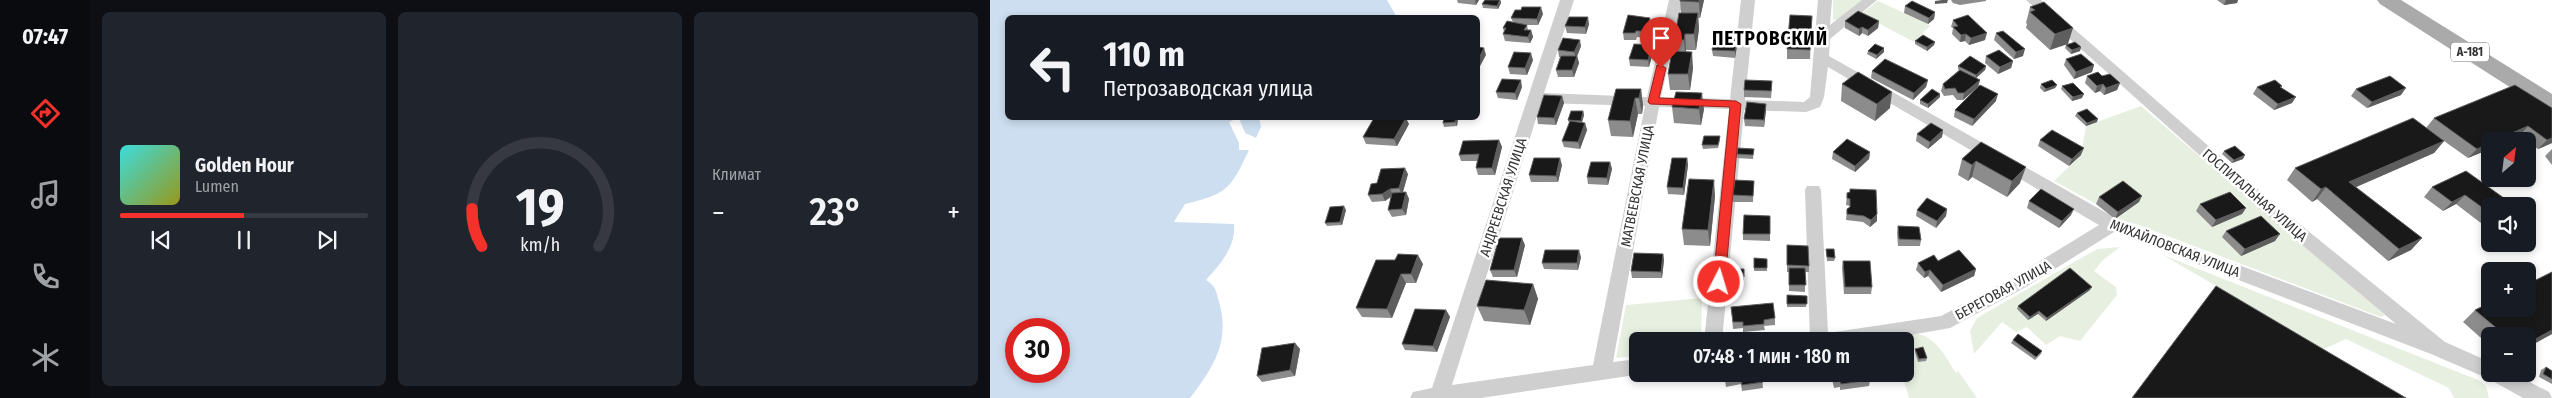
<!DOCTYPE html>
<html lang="ru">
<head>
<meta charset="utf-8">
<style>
  body { margin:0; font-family:"Fira Sans Condensed",sans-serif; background:#20242c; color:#f1f3f6; height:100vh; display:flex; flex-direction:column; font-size:19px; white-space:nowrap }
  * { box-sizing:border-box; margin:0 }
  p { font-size:16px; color:#9ea1a6 }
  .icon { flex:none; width:28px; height:28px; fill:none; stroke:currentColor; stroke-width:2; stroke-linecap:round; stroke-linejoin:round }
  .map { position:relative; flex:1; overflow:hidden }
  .side { display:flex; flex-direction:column; gap:12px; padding:12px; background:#0d0f14; width:900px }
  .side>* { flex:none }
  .banner { position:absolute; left:15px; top:15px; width:475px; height:105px; border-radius:8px; box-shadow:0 2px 8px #0003; background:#171b24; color:#f1f3f6; overflow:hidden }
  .needle { width:32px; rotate:28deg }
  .tools { position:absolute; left:1491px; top:132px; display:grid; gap:10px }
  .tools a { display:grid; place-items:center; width:55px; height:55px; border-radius:8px; background:#171b24; box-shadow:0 2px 8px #0003; font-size:25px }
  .speed { position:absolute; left:15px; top:318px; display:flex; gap:10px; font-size:25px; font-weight:700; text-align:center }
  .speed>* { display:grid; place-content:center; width:65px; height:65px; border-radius:50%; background:#171b24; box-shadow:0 2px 8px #0003; line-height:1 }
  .speed .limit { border:8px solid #d22; background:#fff; color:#111 }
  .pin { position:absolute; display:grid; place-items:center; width:42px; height:42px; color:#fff; margin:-51px -21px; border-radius:50% 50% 50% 0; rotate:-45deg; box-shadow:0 0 5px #0007 }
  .pin .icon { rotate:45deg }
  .me { position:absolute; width:55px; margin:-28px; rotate:5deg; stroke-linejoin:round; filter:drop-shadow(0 0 4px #0008) }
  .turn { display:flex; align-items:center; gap:18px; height:105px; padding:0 15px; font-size:22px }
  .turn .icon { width:65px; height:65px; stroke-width:2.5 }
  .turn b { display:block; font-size:35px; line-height:42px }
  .big { font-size:38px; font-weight:600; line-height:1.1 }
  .side .tile { flex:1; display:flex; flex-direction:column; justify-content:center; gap:8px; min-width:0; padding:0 18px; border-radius:8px; background:#20242c }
  .side .dial { align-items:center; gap:0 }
  .dial svg { height:130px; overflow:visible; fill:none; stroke:#363941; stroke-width:7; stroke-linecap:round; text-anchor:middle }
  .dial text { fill:#f1f3f6; stroke:none }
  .song { display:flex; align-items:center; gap:15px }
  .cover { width:60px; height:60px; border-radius:8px; background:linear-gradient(135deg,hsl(180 70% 55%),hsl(60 70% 35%)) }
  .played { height:5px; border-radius:2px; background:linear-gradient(90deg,#f4312a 50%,#363941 50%) }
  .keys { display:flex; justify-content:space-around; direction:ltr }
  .heat { display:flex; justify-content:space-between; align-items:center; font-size:28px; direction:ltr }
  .side .tiles { flex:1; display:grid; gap:12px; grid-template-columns:repeat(3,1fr) }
  .trip { position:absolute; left:639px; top:332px; width:285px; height:50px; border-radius:8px; background:#171b24; box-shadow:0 2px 8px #0003; font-weight:600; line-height:50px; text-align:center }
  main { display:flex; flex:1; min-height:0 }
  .tab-bar { display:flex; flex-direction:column; width:90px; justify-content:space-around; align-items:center; background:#090b0e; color:#9ea1a6 }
  .tab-bar .icon { width:35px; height:35px }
  .tab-bar .current { color:#f4312a }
  .tab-bar b { font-size:22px; color:#f1f3f6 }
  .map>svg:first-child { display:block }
  .green { fill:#e7f0e0; fill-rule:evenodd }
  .water { fill:#ccdef0; fill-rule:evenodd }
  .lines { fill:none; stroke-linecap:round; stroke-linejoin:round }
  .minor { fill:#cfcfcf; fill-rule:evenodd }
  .primary { fill:#aaa; fill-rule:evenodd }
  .wall { fill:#8c8c8c }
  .shaded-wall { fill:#5e5e5e }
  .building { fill:#191919; stroke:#5e5e5e }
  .route { fill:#f4312a; stroke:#9f201b }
  .labels { text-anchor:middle; stroke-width:5; stroke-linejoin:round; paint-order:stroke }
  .shield { fill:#fff; stroke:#707070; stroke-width:1 }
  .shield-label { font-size:12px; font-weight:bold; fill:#323232 }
  .street-label { font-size:14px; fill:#323232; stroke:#fff }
  .district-label { font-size:19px; font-weight:bold; letter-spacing:1px; fill:#000; stroke:#fff }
</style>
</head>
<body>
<main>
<nav class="tab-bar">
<b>07:47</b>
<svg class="icon current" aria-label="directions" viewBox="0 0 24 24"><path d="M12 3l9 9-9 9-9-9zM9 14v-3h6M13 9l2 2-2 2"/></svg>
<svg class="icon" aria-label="music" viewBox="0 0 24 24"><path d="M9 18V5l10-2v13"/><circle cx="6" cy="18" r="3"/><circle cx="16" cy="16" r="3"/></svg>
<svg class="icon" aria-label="phone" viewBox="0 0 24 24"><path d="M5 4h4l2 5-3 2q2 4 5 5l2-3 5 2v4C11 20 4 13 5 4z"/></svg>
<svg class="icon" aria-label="climate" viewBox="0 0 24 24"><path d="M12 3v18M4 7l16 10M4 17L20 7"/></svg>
</nav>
<section class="side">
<div class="tiles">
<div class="tile">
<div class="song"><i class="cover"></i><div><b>Golden Hour</b><p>Lumen</p></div></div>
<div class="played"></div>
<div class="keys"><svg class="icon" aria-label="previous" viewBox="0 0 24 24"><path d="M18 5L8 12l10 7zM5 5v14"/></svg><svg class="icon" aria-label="pause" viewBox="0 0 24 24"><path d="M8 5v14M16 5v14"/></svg><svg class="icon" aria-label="next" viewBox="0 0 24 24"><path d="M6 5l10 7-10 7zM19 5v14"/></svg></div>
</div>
<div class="tile dial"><svg viewBox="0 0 100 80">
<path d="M14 69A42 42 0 1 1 86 69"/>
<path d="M14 69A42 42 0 0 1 8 46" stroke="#f4312a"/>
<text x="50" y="56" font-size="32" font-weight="700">19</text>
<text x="50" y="72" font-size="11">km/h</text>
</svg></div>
<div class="tile"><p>Климат</p>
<div class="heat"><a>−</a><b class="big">23°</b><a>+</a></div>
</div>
</div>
</section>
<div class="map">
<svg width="1562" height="398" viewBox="0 0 1562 398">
  <rect width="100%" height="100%" fill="#fff"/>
  <path class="green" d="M843 0H874L853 19 843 20Z
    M888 1 938 24 940 26 924 42 871 14Z
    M1151 106 1395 315 1391 317 1146 224 1125 219 1149 202 1130 188 1106 204 1064 181 1091 155 1096 126Z
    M1130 247 1113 260 1104 271 1126 287 1127 295 1090 341 1070 336 1056 345 1037 327 1026 332 1012 322 984 354 980 331 987 318 1107 249ZM1100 290 1038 320 1027 309Z
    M1173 255 1488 380 1496 386 1499 398H1464L1459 388 1356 339 1334 349Z
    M712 298 711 341H648L647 356 626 358 636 305Z
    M924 333C946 336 955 356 966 373L968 371 987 398H919L912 374H915V341H904L902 336Z"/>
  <path class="water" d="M0 0H397L406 16 18 18V118H248L239 122 249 143V150H259C241 188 238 194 195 204L184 222 244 224C246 247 231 263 216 280 225 286 225 288 228 298 241 340 225 365 200 398H0ZM26 329H69V371H26Z
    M249 118H269L271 127 266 138 255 133Z"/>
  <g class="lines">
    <path class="minor" d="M570 0H584L554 93 657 97 679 0H693L671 97 740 99 751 0H765L755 100 814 102 820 97 828 0H842L840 25 872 0H887L840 39 839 56 1129 220 1406 324 1273 212 1036 0H1051L1285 204 1455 342 1500 362V374H1524L1559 392 1562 398H1533L1499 379 1441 354 1124 232 1036 287 960 328 886 341H820L815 190 817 186H829L831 190 838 333 951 316 1024 277 1109 225 838 67 834 97 830 107 816 112 754 110 732 341H714L739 109 669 107 623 362 648 359V374H652L491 398H420L423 392 442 388ZM551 103 655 106 603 365 462 385Z"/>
    <path class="primary" d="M1387 0H1411L1562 94V112L1554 109 1390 4Z"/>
  </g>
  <path class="wall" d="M467 0H489L486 5 468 3Z
    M690 0H714L710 18H708L709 29 706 50H696V52L703 68 700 90H680L678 74 682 55 680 39 686 30 691 13Z
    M961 0H996V1L970 5 963 3Z
    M1227 0H1248L1247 3 1234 5Z
    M511 3 508 9 493 8 492 4Z
    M915 6 945 12 944 19 938 24 914 13Z
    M1040 7 1083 28 1060 50 1036 28 1037 24 1036 23Z
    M553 14 548 25H537L538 30H541L543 37 540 43 515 41 513 34 514 32 513 28 523 22 521 18Z
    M822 16 820 59H797V49Z
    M963 20 995 40 979 45 975 41 970 42 962 34 963 28 961 27Z
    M855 21H889L888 28 878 36 872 33 869 36 855 28Z
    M599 24 596 34 577 33 575 26Z
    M661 25 657 38 647 37 646 40H634L633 33Z
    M1006 33 1033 56 1024 59 1004 40Z
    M747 39V46L745 58 723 56 722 50Z
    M925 41 945 42 944 45 937 51 925 44Z
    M1076 45 1091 47 1090 51 1081 54 1075 48Z
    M591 46 587 56 589 63 584 77H568L566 70 570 57H569L568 50Z
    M894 48V52L886 59 877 54 878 51Z
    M663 52 659 67 640 66 639 59Z
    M996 56 1023 61 1021 68 1008 74 995 63Z
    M1076 59 1104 65 1102 72 1084 79 1074 65Z
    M543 60 537 75 520 74 518 67Z
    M968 66H996L995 70 986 78 990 80 988 87 973 100H967L963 95 954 96 951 91 953 84 969 70 968 69Z
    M882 71 938 80 936 87 923 100 881 78Z
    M1097 76H1112L1130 83 1127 90 1114 95 1110 91 1105 93 1095 83Z
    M852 84 900 108 885 121 851 101Z
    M1051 84 1067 85 1065 88 1054 92 1050 88Z
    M1072 86 1092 98 1082 101 1071 89Z
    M1292 86 1291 88 1302 103 1284 110 1263 94 1267 87Z
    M532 87 527 100 508 98 506 92Z
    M782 88 781 98 754 97V90Z
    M651 89 653 106 652 114H648L643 137 621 136 618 120Z
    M1366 89 1411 95 1377 108 1361 96Z
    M950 94V97L938 108 930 104V100Z
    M572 96 574 103 566 125 548 124 547 117Z
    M1006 101 982 126 964 117 965 110Z
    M682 107 714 109 711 125 684 123Z
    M1562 108V143L1548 149 1538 142V141H1536L1529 136 1478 158 1454 141 1444 153 1366 187 1432 238 1421 250 1398 261 1327 199 1322 202 1297 180 1305 168 1436 128 1444 118Z
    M776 110 774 127 755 126 754 119Z
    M593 111 594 115 592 123H595L597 130 590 149 574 147 572 141 579 123 578 120Z
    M1087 113 1107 122 1096 126 1085 116Z
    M454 118H468L467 126 454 127 453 123Z
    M419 124 407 146 376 144 373 137Z
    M953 130 952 137 938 149 926 141 927 134Z
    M730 136V140L728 148 713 149 712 145Z
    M509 140 512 147 505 175H488L486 168 487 161H471L469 155Z
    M1050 140 1091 155 1079 166 1048 146Z
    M991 142 1030 183 1017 197 982 177 978 181 968 175 972 159Z
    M764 149 763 159 747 158V154Z
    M1562 149V165L1555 156Z
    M1234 151 1253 159 1242 163 1232 154Z
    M843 152H880L879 159 865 172 842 159Z
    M697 158 698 165 694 195 678 194 677 187Z
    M620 162 622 169 618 185 598 184 597 177Z
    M572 165 568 182H541L539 175Z
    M1476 171 1500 206V230L1466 204 1453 211 1434 197 1442 187Z
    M418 174 413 192H416L419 199 416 215 402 217 398 210 401 197 395 201 382 202 378 195Z
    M764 181 763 202H743V195Z
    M857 193 887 214V221L880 227 873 222 856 220 857 209 860 207V206L856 205Z
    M725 196 720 246 694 245 692 229Z
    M1109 197 1149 202 1125 219 1106 204Z
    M1039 201 1081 215 1069 228 1037 208Z
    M1210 204 1256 208 1252 214 1222 227 1206 211Z
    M957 209 956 216 946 228 926 216 927 210Z
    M356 210 352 225 337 226 335 223Z
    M780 216V241L753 240V234Z
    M908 226 931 240 930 246H908L907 233Z
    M1236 231 1285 241 1251 256 1232 237Z
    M535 245 527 277H503L500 270Z
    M797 245 819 266V272H815V292L799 291V272H797Z
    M836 249 845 258 844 261H837Z
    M673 254 674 260 672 278H642L641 271Z
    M591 257 588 270 554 269 552 263Z
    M764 258 777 259V271H764Z
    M386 260 433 264 426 283H416L402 318 372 317 366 308Z
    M853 261 882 287 881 294H854L852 268Z
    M948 261 986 269 984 276 951 292 938 276 934 278 926 270 928 263Z
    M754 269V280H739V277Z
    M1562 272V334L1538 347V336H1500V346L1473 322 1485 310Z
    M543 284 548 299 540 325 494 321 487 306Z
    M1100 290 1056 321 1048 314 1038 320 1027 309 1028 306Z
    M797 295 817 296 816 307H797Z
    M741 307 785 318V325L774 326 775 330 753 332V328L743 329Z
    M456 310 460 317 447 352 415 350 412 344Z
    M1023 340 1052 351 1051 354 1045 360 1021 343Z
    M305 343 310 349 305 376 272 382 267 376Z
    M925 349 937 358 936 361 928 362 925 352Z
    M1556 367 1562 371V384L1549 377 1551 370Z
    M734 374H774V376L772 377 773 388 752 391 751 384 736 387Z
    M841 374H878L880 380 879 386 850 390V387L844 388Z"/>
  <path class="shaded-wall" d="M485 0H489L486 5Z
    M511 0V3L508 9 507 6Z
    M709 0H714L710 18 709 2Z
    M952 0H958L957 3 945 4V1Z
    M1236 0H1248L1247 3 1234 5Z
    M551 7 553 14 548 25 547 19Z
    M945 12 944 19 938 24 939 18Z
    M708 13 709 29 706 50 704 34Z
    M598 17 599 24 596 34 595 27Z
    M660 18 661 25 657 38 656 31Z
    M889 21 888 28 878 36V30Z
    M872 27V33L869 36V29Z
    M1083 28 1078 44 1060 50 1065 34Z
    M541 30 543 37 540 43 538 37Z
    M997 33 995 40 979 45 981 38Z
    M695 34 696 50 695 56 694 40Z
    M976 34 975 41 970 42 971 35Z
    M747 39V46L745 58V51Z
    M590 40 591 46 586 59 584 52Z
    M945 42 944 45 937 51V47Z
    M662 45 663 52 659 67 658 60Z
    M1091 47 1090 51 1081 54 1082 50Z
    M494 48 496 55 489 68 488 64V60Z
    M894 48V52L886 59 887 55Z
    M1035 49 1033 56 1024 59 1026 52Z
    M702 52 703 68 700 90 698 74Z
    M541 53 543 60 537 75 535 68Z
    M587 56 589 63 584 77 582 70Z
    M1023 61 1021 68 1008 74 1010 67Z
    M1104 65 1102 72 1084 79 1086 72Z
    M996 66 995 70 985 79 986 75Z
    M531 80 532 87 527 100 525 93Z
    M938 80 936 87 923 100 924 93Z
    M990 80 988 87 973 100 974 93Z
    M1130 83 1127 90 1114 95 1116 88Z
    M1113 84 1110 91 1105 93 1107 86Z
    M1067 85 1065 88 1054 92 1056 89Z
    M1416 88 1411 95 1377 108 1382 102Z
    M651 89 653 106 652 114 649 98Z
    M902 92 900 108 885 121 887 104Z
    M712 93 714 109 711 125 709 109Z
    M950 94V97L938 108V104Z
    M1008 94 1006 101 982 126 984 119Z
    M1094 94 1092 98 1082 101 1083 97Z
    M572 96 574 103 566 125 564 118Z
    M1306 97 1302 103 1284 110 1288 104Z
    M645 98 648 114 643 137 640 121Z
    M776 104V110L774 127V120Z
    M593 111 594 115 591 125V121Z
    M416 118 419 124 407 146 404 139Z
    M466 118H468L467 126 465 122Z
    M1108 119 1107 122 1096 126 1097 123Z
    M595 123 597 130 590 149 588 142Z
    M1538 126 1529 136 1517 141H1504Z
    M953 130 952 137 938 149 940 142Z
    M1562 138V143L1548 149 1557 140Z
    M509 140 512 147 505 175 502 168Z
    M1454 141 1444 153 1350 194 1359 182Z
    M1500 143V149L1478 158 1487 149Z
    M1094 148 1091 155 1079 166 1082 159Z
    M880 152 879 159 865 172V166Z
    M1255 155 1253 159 1242 163 1244 160Z
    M570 158 572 165 568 182 566 176Z
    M697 158 698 165 694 195 693 188Z
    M986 161 982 177 978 181 982 165Z
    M620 162 622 169 618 185 617 178Z
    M1036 167 1030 183 1017 197 1022 181Z
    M415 168 418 174 412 195 409 188Z
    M724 180 725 196 720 246 718 230Z
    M1336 187 1327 199 1322 202 1331 189Z
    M400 189 403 195 395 201 392 194Z
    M416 192 419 199 416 215 412 209Z
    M1475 195 1466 204 1453 211 1462 202Z
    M1152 196 1149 202 1125 219 1128 212Z
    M354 206 356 210 352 225 350 222Z
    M1256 208 1252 214 1222 227 1226 220Z
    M957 209 956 216 946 228 947 221Z
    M1084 209 1081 215 1069 228 1072 221Z
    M887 214V221L880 227 881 220Z
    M1290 234 1285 241 1251 256 1255 249Z
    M532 238 535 245 527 277 524 270Z
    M1432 238 1421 250 1398 261 1409 249Z
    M589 250 591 257 588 270 587 263Z
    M673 254 674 260 672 278 671 272Z
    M428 255 433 264 426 283 421 274Z
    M986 269 984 276 951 292 953 285Z
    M940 270 938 276 934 278 935 272Z
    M411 274 416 283 402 318 397 309Z
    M543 284 548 299 540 325 534 310Z
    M1102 287 1100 290 1056 321 1057 318Z
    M456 310 460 317 447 352 443 346Z
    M1049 311 1048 314 1038 320 1040 317Z
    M1562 330V334L1538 347V343Z
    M305 343 310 349 305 376 300 370Z"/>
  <path class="building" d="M495 0H510L507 6 492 4Z
    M690 0H709V2L690 1Z
    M922 1 945 12 939 18 915 6Z
    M1054 2 1083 28 1065 34 1040 12 1045 10 1040 7Z
    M532 7H551L547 19 521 18 525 10H531Z
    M868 11 889 21 878 30 872 27 869 29 855 21Z
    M689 13H708L704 34H695L694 40 680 39 682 30H686Z
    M638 15 660 18 656 31H646L645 33H633Z
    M800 15 822 16 820 50 797 49Z
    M978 15 997 33 981 38 976 34 971 35 963 27 968 26 963 20Z
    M579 17H598L595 27 575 26Z
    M517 21 537 25 534 30H541L538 37 513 34 516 28H513Z
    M1013 31 1035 49 1026 52 1006 33Z
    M933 35 945 42 937 47 925 41Z
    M573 38 590 40 584 52 568 50Z
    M724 38 747 39 745 51 722 50Z
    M1085 42 1091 47 1082 50 1076 45Z
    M644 44 662 45 658 60 639 59Z
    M885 44 894 48 887 55 878 51Z
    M488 47 494 48 488 60Z
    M1009 50 1023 61 1010 67 996 56Z
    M682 51 702 52 698 74H678Z
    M524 52 541 53 535 68 518 67Z
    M1091 54 1104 65 1086 72 1076 59Z
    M571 56H587L582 70H566Z
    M980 56 996 66 986 75 968 66Z
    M895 59 938 80 924 93 882 71Z
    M970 70 990 80 974 93H968L965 88 955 89 953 84Z
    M868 72 902 92 887 104 852 84Z
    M1108 72 1112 76 1120 74 1130 83 1116 88 1113 84 1107 86 1097 76Z
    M1400 76 1416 88 1382 102 1366 89Z
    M512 79 531 80 525 93 506 92Z
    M755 80 782 81 781 91 754 90Z
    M1062 80 1067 85 1056 89 1051 84Z
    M1285 80 1292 86 1290 87 1306 97 1288 104 1267 87Z
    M1083 83 1094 94 1083 97 1072 86Z
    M990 85 1008 94 984 119 965 110Z
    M1525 85 1562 108V138L1557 140 1538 126 1504 141H1500V143L1487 149 1444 118Z
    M626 89H651L649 98H645L640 121 618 120Z
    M942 89 950 94 938 104 930 100Z
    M686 92 712 93 709 109 682 107Z
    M554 95 572 96 564 118 547 117Z
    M757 102 776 104 774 120 754 119Z
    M1097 109 1108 119 1097 123 1087 113Z
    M581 111H593L591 121 578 120Z
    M384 118H416L404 139 373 137Z
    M454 118H466L465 122 453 123Z
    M1423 118 1454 141 1359 182 1432 238 1409 249 1336 187 1331 189 1305 168Z
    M580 121 595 123 588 142 572 141Z
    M941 123 953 130 940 142 927 134Z
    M1062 130 1094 148 1082 159 1050 140Z
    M714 136H730L728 145H712Z
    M857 139 880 152 865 166 843 152Z
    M509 140 502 168H486L489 154 469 155 473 141Z
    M991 142 1036 167 1022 181 986 161 982 165 972 159Z
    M1245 146 1255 155 1244 160 1234 151Z
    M748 148 764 149 763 155 747 154Z
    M544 158H570L566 176 539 175Z
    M682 158H697L693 188 677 187Z
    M601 162H620L617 178 597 177Z
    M415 168 409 188 400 189 392 194 378 195 381 184 387 183 391 169Z
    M1476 171 1525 206H1500V213L1475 195 1462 202 1442 187Z
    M699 179 724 180 718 230 692 229Z
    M745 180 764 181 763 196 743 195Z
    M1133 181 1152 196 1128 212 1109 197Z
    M860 189 886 190 887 214 881 220 874 216 857 214V209L860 207V199L857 198V193L860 192Z
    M1051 189 1084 209 1072 221 1039 201Z
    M416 192 412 209 398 210 402 193Z
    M1240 192 1256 208 1226 220 1210 204Z
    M937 198 957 209 947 221 927 210Z
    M354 206 350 222 335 223 340 207Z
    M754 215 780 216V234H753Z
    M1271 216 1290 234 1255 249 1236 231Z
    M908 226 929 227 931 240 909 239Z
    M509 238H532L524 270H500Z
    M797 245 818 246 819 266 797 265Z
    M836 249H844L845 258 837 257Z
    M555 250H589L587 263H552Z
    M969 250 986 269 953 285 940 270 935 272 928 263 944 255 948 261Z
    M644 253 673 254 671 272 641 271Z
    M408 254 428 255 421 274H411L397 309 366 308 386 260H405Z
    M764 258 777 259V268H764Z
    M853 261H880L882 287H855Z
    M799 268H815L816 285H799Z
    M1080 268 1102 287 1057 318 1049 311 1040 317 1028 306Z
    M740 269H754V277H739Z
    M1562 272V330L1538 343V336H1516L1485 310 1500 303V309H1538V284Z
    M496 280 543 284 534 310 487 306Z
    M1226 286 1416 398H1142Z
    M797 295 817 296V304H797Z
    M783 303 785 318 774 320V324L753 326V322H743L741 307Z
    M425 309 456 310 443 346 412 344Z
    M1028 334 1052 351 1046 357 1023 340Z
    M305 343 300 370 267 376 272 348Z
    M933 347 937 358 929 359 925 349Z
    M1556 367 1562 371V379L1553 374Z
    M735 374H772L773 382 752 385 751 378 736 381Z
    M843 374H878L880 380 851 384 850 381 845 382Z"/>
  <path class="route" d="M667 65H671L676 68 669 98 746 101 751 104 735 282 729 287 723 282 740 107 660 104 658 102Z"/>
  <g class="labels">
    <rect class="shield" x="1461" y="42.5" width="38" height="19" rx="4"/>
    <g class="shield-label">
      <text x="1480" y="56">А-181</text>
    </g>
    <g class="street-label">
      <text transform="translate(647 186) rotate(-79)" y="5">МАТВЕЕВСКАЯ УЛИЦА</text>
      <text transform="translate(1265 195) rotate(41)" y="5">ГОСПИТАЛЬНАЯ УЛИЦА</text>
      <text transform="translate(513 197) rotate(-72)" y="5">АНДРЕЕВСКАЯ УЛИЦА</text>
      <text transform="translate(1185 248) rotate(21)" y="5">МИХАЙЛОВСКАЯ УЛИЦА</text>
      <text transform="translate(1013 290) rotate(-29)" y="5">БЕРЕГОВАЯ УЛИЦА</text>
    </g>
    <g class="district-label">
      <text x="780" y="45">ПЕТРОВСКИЙ</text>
    </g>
  </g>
</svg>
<div class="tools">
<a><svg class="needle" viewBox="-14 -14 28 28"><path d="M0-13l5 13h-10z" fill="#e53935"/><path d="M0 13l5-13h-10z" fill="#9ea1a6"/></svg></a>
<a><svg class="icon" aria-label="sound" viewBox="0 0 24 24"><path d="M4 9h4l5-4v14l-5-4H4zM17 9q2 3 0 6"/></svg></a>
<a>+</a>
<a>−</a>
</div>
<div class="speed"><div class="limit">30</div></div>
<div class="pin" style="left:671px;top:68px;background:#d93025"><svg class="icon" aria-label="arrive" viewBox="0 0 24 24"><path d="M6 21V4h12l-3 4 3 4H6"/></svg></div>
<svg class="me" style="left:729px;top:282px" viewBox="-20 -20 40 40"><circle r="17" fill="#f4312a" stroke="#fff" stroke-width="3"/><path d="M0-11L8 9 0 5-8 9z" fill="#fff"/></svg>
<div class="trip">07:48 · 1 мин · 180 m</div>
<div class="banner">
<div class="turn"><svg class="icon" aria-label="left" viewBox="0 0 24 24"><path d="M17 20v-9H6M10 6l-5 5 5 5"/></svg><div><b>110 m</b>Петрозаводская улица</div></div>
</div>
</div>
</main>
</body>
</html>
